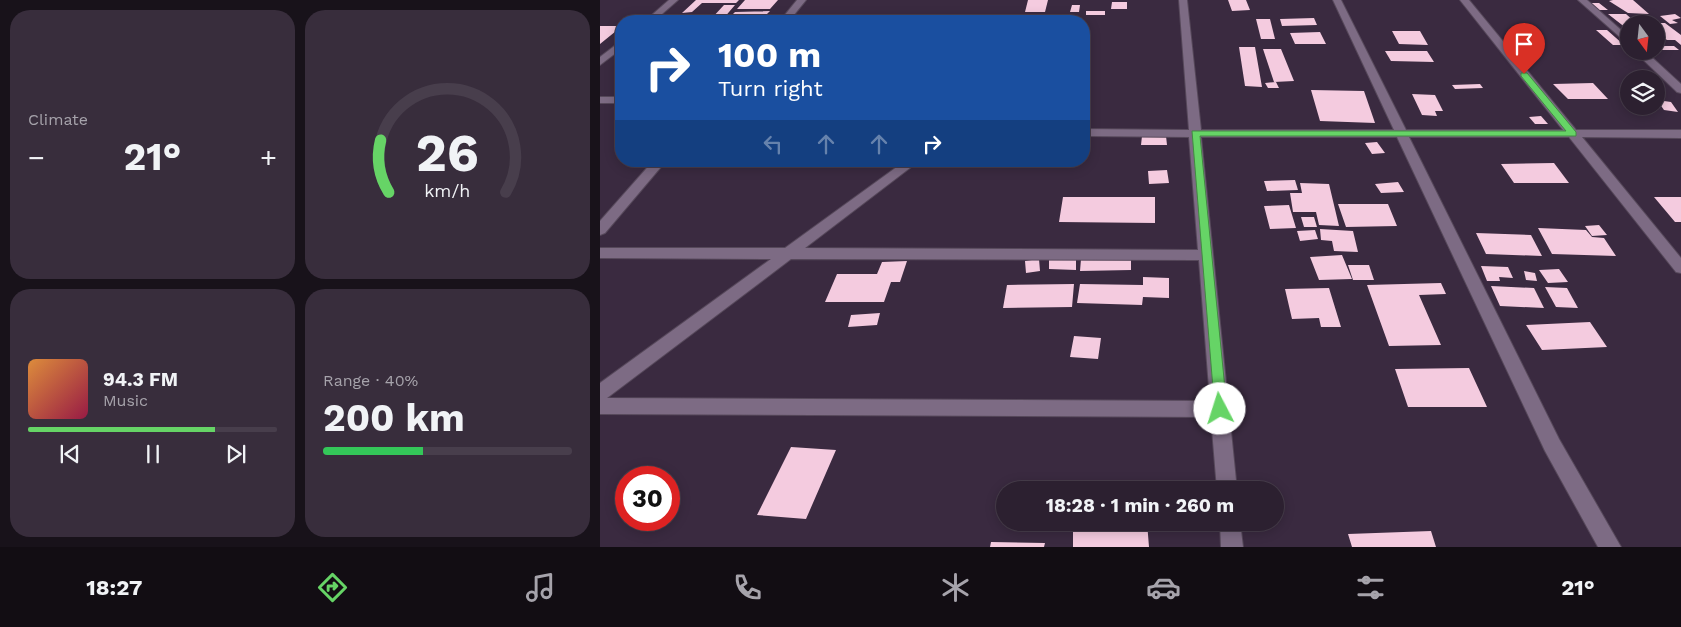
<!DOCTYPE html>
<html lang="en">
<head>
<meta charset="utf-8">
<style>
  body { margin:0; font-family:"Work Sans",sans-serif; background:#382d3c; color:#f1f3f6; height:100vh; display:flex; flex-direction:column; font-size:19px; white-space:nowrap }
  * { box-sizing:border-box; margin:0 }
  p { font-size:16px; color:#a6a3ab }
  .icon { flex:none; width:28px; height:28px; fill:none; stroke:currentColor; stroke-width:2; stroke-linecap:round; stroke-linejoin:round }
  .map { position:relative; flex:1; overflow:hidden }
  .panel { display:flex; flex-direction:column; gap:10px; padding:10px; background:#18121a; width:600px }
  .panel>* { flex:none }
  .guide { position:absolute; left:15px; top:15px; width:475px; height:152px; border-radius:20px; box-shadow:0 2px 12px #0003,0 0 0 1px #483e4c; background:#1a4fa0; color:#fff; overflow:hidden }
  .needle { width:32px; rotate:165deg }
  .buttons { position:absolute; left:1020px; top:15px; display:grid; gap:10px }
  .buttons a { display:grid; place-items:center; width:45px; height:45px; border-radius:50%; background:#2c2030; box-shadow:0 2px 12px #0003,0 0 0 1px #483e4c; font-size:25px }
  .speed { position:absolute; left:15px; top:466px; display:flex; gap:10px; font-size:25px; font-weight:700; text-align:center }
  .speed>* { display:grid; place-content:center; width:65px; height:65px; border-radius:50%; background:#2c2030; box-shadow:0 2px 12px #0003,0 0 0 1px #483e4c; line-height:1 }
  .speed .limit { border:8px solid #d22; background:#fff; color:#111 }
  .pin { position:absolute; display:grid; place-items:center; width:42px; height:42px; color:#fff; margin:-51px -21px; border-radius:50% 50% 50% 0; rotate:-45deg; box-shadow:0 0 5px #0007 }
  .pin .icon { rotate:45deg }
  .me { position:absolute; width:55px; margin:-28px; rotate:355deg; stroke-linejoin:round; filter:drop-shadow(0 0 4px #0008) }
  .turn { display:flex; align-items:center; gap:18px; height:105px; padding:0 20px; font-size:22px }
  .turn .icon { width:65px; height:65px; stroke-width:2.5 }
  .turn b { display:block; font-size:35px; line-height:42px }
  .lanes { display:flex; align-items:center; height:48px; padding:0 20px; background:#0003; justify-content:center; gap:25px; direction:ltr }
  .lanes .off { opacity:.35 }
  .big { font-size:38px; font-weight:700; line-height:1.1 }
  .panel .widget { flex:1; display:flex; flex-direction:column; justify-content:center; gap:8px; min-width:0; padding:0 18px; border-radius:20px; background:#382d3c }
  .panel .dial { align-items:center; gap:0 }
  .dial svg { height:130px; overflow:visible; fill:none; stroke:#483e4c; stroke-width:7; stroke-linecap:round; text-anchor:middle }
  .dial text { fill:#f1f3f6; stroke:none }
  .song { display:flex; align-items:center; gap:15px }
  .cover { width:60px; height:60px; border-radius:8px; background:linear-gradient(135deg,hsl(30 70% 55%),hsl(340 70% 35%)) }
  .played { height:5px; border-radius:2px; background:linear-gradient(90deg,#66d466 75%,#483e4c 75%) }
  .keys { display:flex; justify-content:space-around; direction:ltr }
  .heat { display:flex; justify-content:space-between; align-items:center; font-size:28px; direction:ltr }
  .charge { height:8px; border-radius:4px; background:linear-gradient(90deg,#34c759 40%,#483e4c 0) }
  .panel .tiles { flex:1; display:grid; gap:10px; grid-template-columns:repeat(2,1fr) }
  .trip { position:absolute; left:396px; top:481px; width:288px; height:50px; border-radius:25px; background:#2c2030; box-shadow:0 2px 12px #0003,0 0 0 1px #483e4c; font-weight:700; line-height:50px; text-align:center }
  .menu { display:flex; height:80px; justify-content:space-around; align-items:center; background:#120d13; color:#a6a3ab }
  .menu .icon { width:35px; height:35px }
  .menu .current { color:#66d466 }
  .menu b { font-size:22px; color:#f1f3f6 }
  main { display:flex; flex:1; min-height:0 }
  .map>svg:first-child { display:block }
  .building { fill:#f4cbdf }
  .lines { fill:none; stroke-linecap:round; stroke-linejoin:round }
  .minor-casing { stroke:#56485a; stroke-width:2 }
  .minor { fill:#7d6b84; fill-rule:evenodd }
  .route { fill:#66d466; stroke:#428a42 }
</style>
</head>
<body>
<main>
<section class="panel">
<div class="tiles">
<div class="widget"><p>Climate</p>
<div class="heat"><a>−</a><b class="big">21°</b><a>+</a></div>
</div>
<div class="widget dial"><svg viewBox="0 0 100 80">
<path d="M14 69A42 42 0 1 1 86 69"/>
<path d="M14 69A42 42 0 0 1 9 37" stroke="#66d466"/>
<text x="50" y="56" font-size="32" font-weight="700">26</text>
<text x="50" y="72" font-size="11">km/h</text>
</svg></div>
<div class="widget">
<div class="song"><i class="cover"></i><div><b>94.3 FM</b><p>Music</p></div></div>
<div class="played"></div>
<div class="keys"><svg class="icon" aria-label="previous" viewBox="0 0 24 24"><path d="M18 5L8 12l10 7zM5 5v14"/></svg><svg class="icon" aria-label="pause" viewBox="0 0 24 24"><path d="M8 5v14M16 5v14"/></svg><svg class="icon" aria-label="next" viewBox="0 0 24 24"><path d="M6 5l10 7-10 7zM19 5v14"/></svg></div>
</div>
<div class="widget"><p>Range · 40%</p><b class="big">200 km</b><div class="charge"></div></div>
</div>
</section>
<div class="map">
<svg width="1081" height="547" viewBox="0 0 1081 547">
  <rect width="100%" height="100%" fill="#3a2a40"/>
  <path class="building" d="M96 0H139L136 3H102L92 12 82 13Z
    M145 0H178L170 9H137Z
    M428 0H448L445 12H425Z
    M628 0H646L650 10 632 11Z
    M1013 0H1033L1049 14 1028 13 1009 1Z
    M512 2H527V9H511Z
    M991 3H999L1008 10H999Z
    M124 5H135L123 19H111Z
    M472 5H480L479 12H470Z
    M170 11 162 19 127 20 135 12Z
    M486 11H505V15H486Z
    M1008 14H1026L1035 22H1031L1032 24H1029V28H1026Z
    M1075 14 1081 18 1072 20 1078 23 1070 24 1060 16Z
    M714 18 717 25 682 26 680 19Z
    M656 19H670L675 39H661Z
    M1056 23H1065L1081 35V45L1075 40H1067L1056 32Z
    M0 26H21V27L0 44Z
    M996 30H1007L1024 45H1013Z
    M792 31H820L828 45 799 44Z
    M720 32 726 44H695L690 33Z
    M1056 46H1074L1079 50H1056Z
    M639 47H655L662 87 645 86Z
    M663 49H681L694 81 674 82Z
    M785 51H827L834 62 791 61Z
    M676 82 679 88H668L665 83Z
    M993 83 1008 99H968L953 84Z
    M880 84 883 88 855 89 852 85Z
    M711 90 764 91 775 123 720 121Z
    M812 94 835 95 843 111H835L837 116 822 115Z
    M1057 100 1071 102 1078 112 1064 110Z
    M941 116 948 124H935L929 117Z
    M542 136H566L567 145H541Z
    M777 142 785 153 772 154 765 143Z
    M954 163 969 183H914L901 164Z
    M567 170 569 183 549 184 548 171Z
    M695 180 698 190 667 191 664 181Z
    M798 182 804 192 781 193 775 184Z
    M700 183 729 184 739 226 719 225 716 212H693L690 193H702Z
    M463 197H555V223L459 222Z
    M1054 197H1081V222H1075Z
    M738 204H788L797 226 746 227Z
    M689 205 696 228 670 229 664 206Z
    M701 217H714L717 227H704Z
    M999 225 1007 235 992 236 985 226Z
    M938 228 986 230 992 237 1004 238 1016 256 952 254Z
    M720 229 753 231 758 252 734 251 732 241 721 240Z
    M715 230 718 239 700 241 697 231Z
    M876 233 931 235 942 256 886 254Z
    M742 255 752 279 719 280 710 257Z
    M449 258H476V270L449 269Z
    M439 259 440 271 426 273 425 261Z
    M481 259H531V270L480 271Z
    M307 261 300 282H291L284 302H225L237 274H277L282 262Z
    M748 265H769L774 280H753Z
    M881 266 908 267 913 278 899 277 900 281H887Z
    M959 269 968 282 948 283 939 270Z
    M924 271 935 273 937 281 926 280Z
    M543 277 569 278V298L543 297 542 305 477 303 480 284 543 285Z
    M841 283 846 294 819 295 841 345 789 346 767 285Z
    M474 284 472 307 403 308 407 285Z
    M891 286 934 288 944 308 900 306Z
    M945 287 967 288 978 308 956 307Z
    M729 288 741 327H721L719 318 692 319 685 289Z
    M280 313 277 325 248 327 251 315Z
    M990 322 1007 347 942 350 926 325Z
    M474 336 501 338 498 359 470 357Z
    M869 368 887 407H808L795 369Z
    M191 447 236 450 206 519 157 515Z
    M513 522H547L549 547H473V525Z
    M831 531 836 547H752L748 534Z
    M391 542 445 543 444 547H390Z"/>
  <g class="lines">
    <g class="minor-casing">
      <path id="minor" d="M69 0H78L54 21H45Z
        M197 0H206L189 21H180Z
        M579 0H587L601 130H794L733 0H741L806 130H963L860 0H869L976 130H1081V138L982 137 1081 258V273L1076 272 969 137H809L959 439 1021 547H998L945 451 797 137H601L637 490H617L611 417 0 414V383L171 259 0 258V248H185L305 161H319L205 248 598 250 589 137 484 136V129L589 130ZM191 259 599 260 610 401 7 398Z
        M978 0H987L1029 37V45Z
        M21 41V49L0 65V57Z
        M1034 51H1045L1081 84V93L1077 92Z
        M0 97H21V103H0Z
        M53 161H66L5 233 0 235V221Z
        M620 522H640L643 547H621Z"/>
    </g>
    <use href="#minor" class="minor"/>
  </g>
  <path class="route" d="M921 73H927L976 132V136H600L627 409 625 413 620 415 615 413 592 131H966L921 76Z"/>
</svg>
<div class="buttons">
<a><svg class="needle" viewBox="-14 -14 28 28"><path d="M0-13l5 13h-10z" fill="#e53935"/><path d="M0 13l5-13h-10z" fill="#a6a3ab"/></svg></a>
<a><svg class="icon" aria-label="layers" viewBox="0 0 24 24"><path d="M12 4l9 5-9 5-9-5zM3 14l9 5 9-5"/></svg></a>
</div>
<div class="speed"><div class="limit">30</div></div>
<div class="pin" style="left:924px;top:74px;background:#d93025"><svg class="icon" aria-label="arrive" viewBox="0 0 24 24"><path d="M6 21V4h12l-3 4 3 4H6"/></svg></div>
<svg class="me" style="left:620px;top:409px" viewBox="-20 -20 40 40"><circle r="19" fill="#fff"/><path d="M0-13L10 11 0 6-10 11z" fill="#66d466"/></svg>
<div class="trip">18:28 · 1 min · 260 m</div>
<div class="guide">
<div class="turn"><svg class="icon" aria-label="right" viewBox="0 0 24 24"><path d="M7 20v-9h11M14 6l5 5-5 5"/></svg><div><b>100 m</b>Turn right</div></div>
<div class="lanes"><svg class="icon off" aria-label="left" viewBox="0 0 24 24"><path d="M17 20v-9H6M10 6l-5 5 5 5"/></svg><svg class="icon off" aria-label="ahead" viewBox="0 0 24 24"><path d="M12 20V5M6 11l6-6 6 6"/></svg><svg class="icon off" aria-label="ahead" viewBox="0 0 24 24"><path d="M12 20V5M6 11l6-6 6 6"/></svg><svg class="icon" aria-label="right" viewBox="0 0 24 24"><path d="M7 20v-9h11M14 6l5 5-5 5"/></svg></div>
</div>
</div>
</main>
<nav class="menu">
<b>18:27</b>
<svg class="icon current" aria-label="directions" viewBox="0 0 24 24"><path d="M12 3l9 9-9 9-9-9zM9 14v-3h6M13 9l2 2-2 2"/></svg>
<svg class="icon" aria-label="music" viewBox="0 0 24 24"><path d="M9 18V5l10-2v13"/><circle cx="6" cy="18" r="3"/><circle cx="16" cy="16" r="3"/></svg>
<svg class="icon" aria-label="phone" viewBox="0 0 24 24"><path d="M5 4h4l2 5-3 2q2 4 5 5l2-3 5 2v4C11 20 4 13 5 4z"/></svg>
<svg class="icon" aria-label="climate" viewBox="0 0 24 24"><path d="M12 3v18M4 7l16 10M4 17L20 7"/></svg>
<svg class="icon" aria-label="car" viewBox="0 0 24 24"><path d="M5 17H2v-5l4-1 3-4h7l3 4 3 1v5h-3M9 17h6M6 11h13"/><circle cx="7" cy="17" r="2"/><circle cx="17" cy="17" r="2"/></svg>
<svg class="icon" aria-label="filters" viewBox="0 0 24 24"><path d="M4 7h16M4 17h16"/><circle cx="9" cy="7" r="2"/><circle cx="15" cy="17" r="2"/></svg>
<b>21°</b>
</nav>
</body>
</html>
